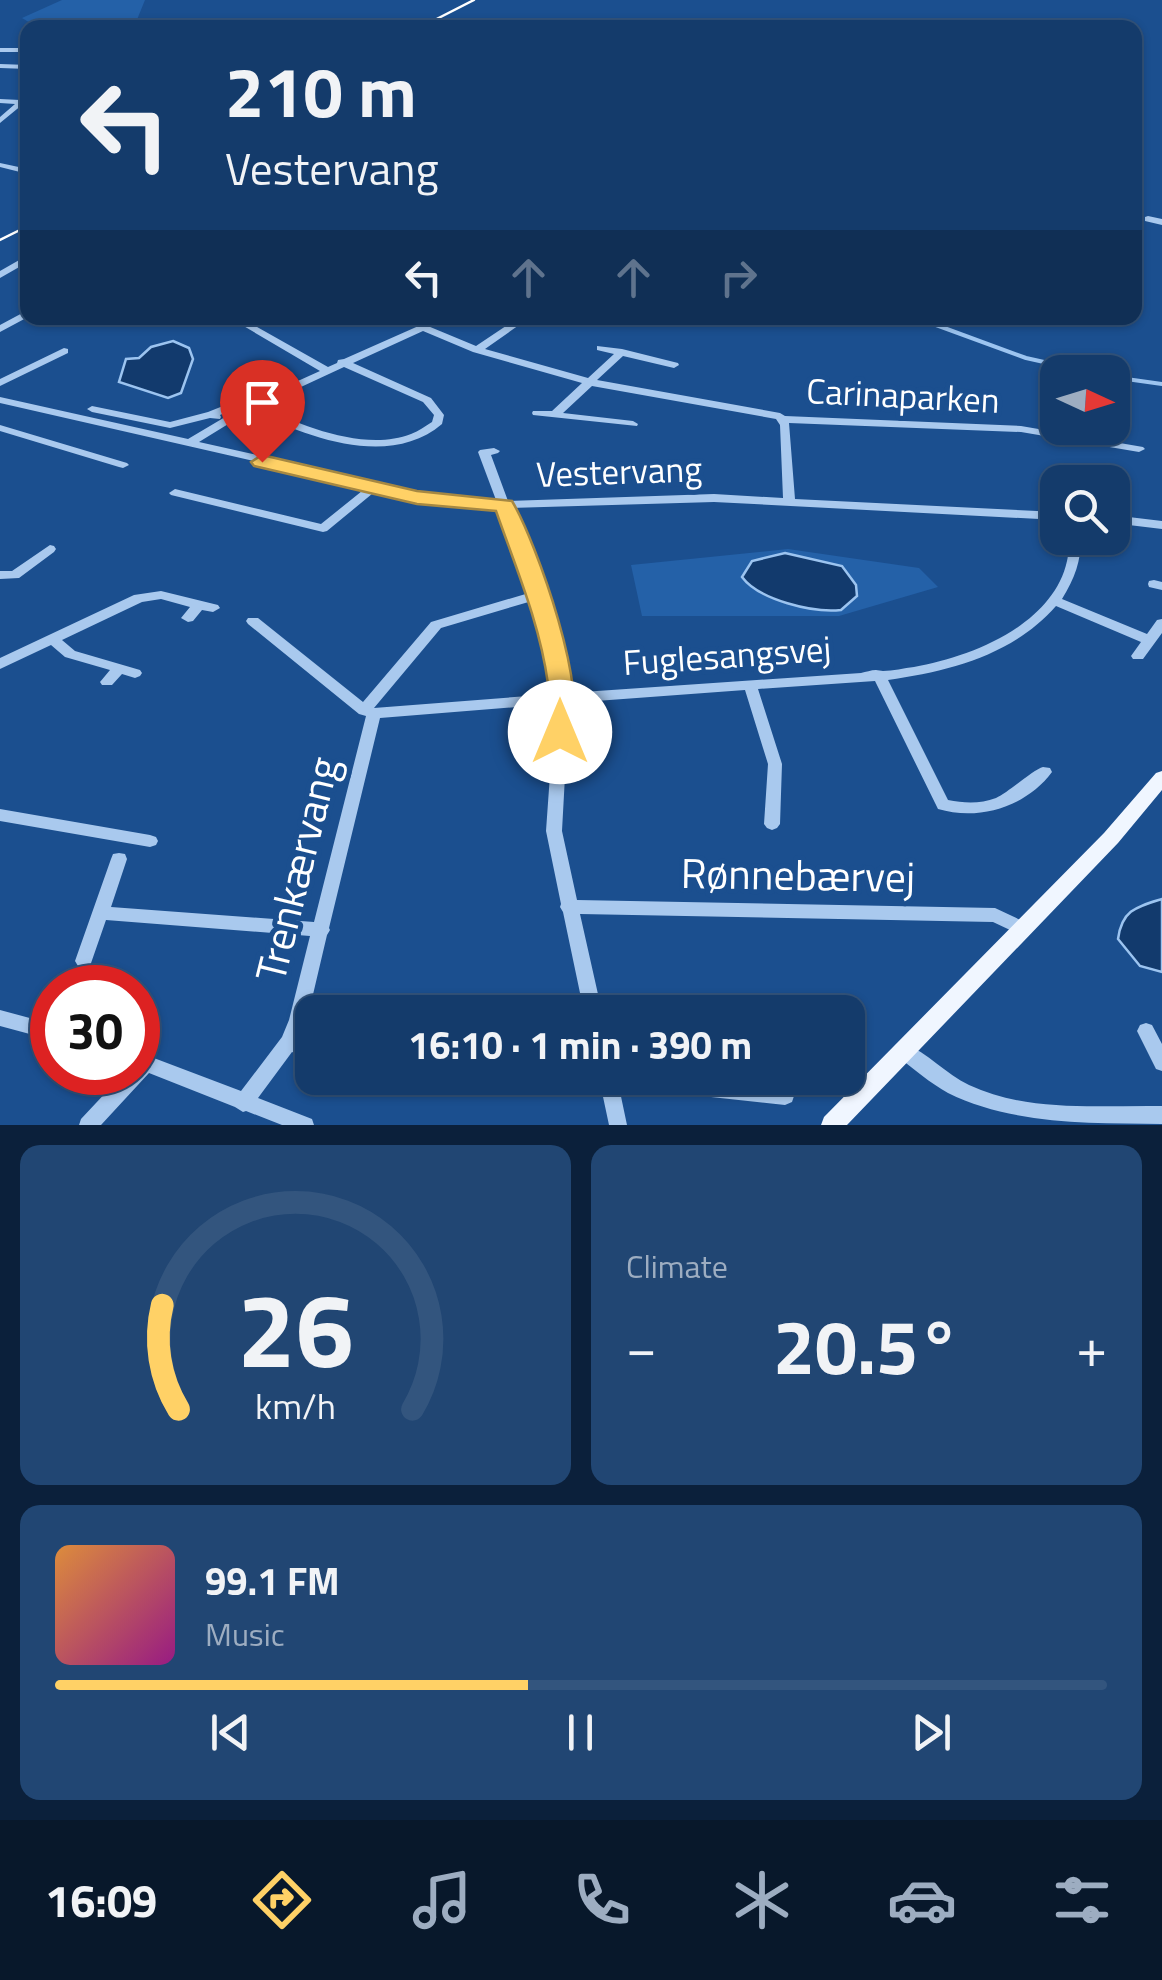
<!DOCTYPE html>
<html lang="en">
<head>
<meta charset="utf-8">
<style>
  body { margin:0; font-family:"Titillium Web",sans-serif; background:#214673; color:#f1f3f6; height:100vh; display:flex; flex-direction:column; font-size:38px; white-space:nowrap }
  * { box-sizing:border-box; margin:0 }
  p { font-size:32px; color:#9dadc1 }
  .icon { flex:none; width:55px; height:55px; fill:none; stroke:currentColor; stroke-width:2; stroke-linecap:round; stroke-linejoin:round }
  .map { position:relative; height:1125px; overflow:hidden }
  .drawer { display:flex; flex-direction:column; gap:20px; padding:20px; background:#0b203b; flex:1 }
  .drawer>* { flex:none }
  .banner { position:absolute; left:20px; top:20px; width:1122px; height:305px; border-radius:20px; box-shadow:0 2px 8px #0004,0 0 0 2px #33557e; background:#143b6b; color:#f1f3f6; overflow:hidden }
  .needle { width:65px; rotate:94deg }
  .fabs { position:absolute; left:1040px; top:355px; display:grid; gap:20px }
  .fabs a { display:grid; place-items:center; width:90px; height:90px; border-radius:20px; background:#143b6b; box-shadow:0 2px 8px #0004,0 0 0 2px #33557e; font-size:50px }
  .speed { position:absolute; left:30px; top:965px; display:flex; gap:20px; font-size:50px; font-weight:700; text-align:center }
  .speed>* { display:grid; place-content:center; width:130px; height:130px; border-radius:50%; background:#143b6b; box-shadow:0 2px 8px #0004,0 0 0 2px #33557e; line-height:1 }
  .speed .limit { border:15px solid #d22; background:#fff; color:#111 }
  .pin { position:absolute; display:grid; place-items:center; width:85px; height:85px; color:#fff; margin:-102px -42px; border-radius:50% 50% 50% 0; rotate:-45deg; box-shadow:0 0 10px #0007 }
  .pin .icon { rotate:45deg }
  .me { position:absolute; width:110px; margin:-55px; rotate:0deg; stroke-linejoin:round; filter:drop-shadow(0 0 8px #0008) }
  .turn { display:flex; align-items:center; gap:35px; height:210px; padding:0 40px; font-size:45px }
  .turn .icon { width:130px; height:130px; stroke-width:2.5 }
  .turn b { display:block; font-size:70px; line-height:85px }
  .lanes { display:flex; align-items:center; height:95px; padding:0 40px; background:#0003; justify-content:center; gap:50px; direction:ltr }
  .lanes .off { opacity:.35 }
  .big { font-size:75px; font-weight:700; line-height:1.1 }
  .drawer .widget { flex:1; display:flex; flex-direction:column; justify-content:center; gap:15px; min-width:0; padding:0 35px; border-radius:20px; background:#214673 }
  .drawer .dial { align-items:center; gap:0 }
  .dial svg { height:260px; overflow:visible; fill:none; stroke:#33557e; stroke-width:7; stroke-linecap:round; text-anchor:middle }
  .dial text { fill:#f1f3f6; stroke:none }
  .song { display:flex; align-items:center; gap:30px }
  .cover { width:120px; height:120px; border-radius:15px; background:linear-gradient(135deg,hsl(30 70% 55%),hsl(310 70% 35%)) }
  .played { height:10px; border-radius:5px; background:linear-gradient(90deg,#ffd166 45%,#33557e 45%) }
  .keys { display:flex; justify-content:space-around; direction:ltr }
  .heat { display:flex; justify-content:space-between; align-items:center; font-size:55px; direction:ltr }
  .drawer .tiles { flex:1; display:grid; gap:20px; grid-template-columns:1fr 1fr }
  .widget:last-child { grid-column:span 2 }
  .trip { position:absolute; left:295px; top:995px; width:570px; height:100px; border-radius:20px; background:#143b6b; box-shadow:0 2px 8px #0004,0 0 0 2px #33557e; font-weight:700; line-height:100px; text-align:center }
  .tab-bar { display:flex; height:160px; justify-content:space-around; align-items:center; background:#08182b; color:#9dadc1 }
  .tab-bar .icon { width:70px; height:70px }
  .tab-bar .on { color:#ffd166 }
  .tab-bar b { font-size:45px; color:#f1f3f6 }
  .map>svg:first-child { display:block }
  .green { fill:#2461a8 }
  .water { fill:#123a6d; stroke:#9cc4f0; stroke-width:2.5 }
  .lines { fill:none; stroke-linecap:round; stroke-linejoin:round }
  .stream { stroke:#9cc4f0; stroke-width:4 }
  .minor { fill:#a9c9ee; fill-rule:evenodd }
  .major { fill:#f0f6ff; fill-rule:evenodd }
  .tram { stroke:#fff; stroke-width:2.5 }
  .route { fill:#ffd166; stroke:#a68842; stroke-width:2.5 }
  .labels { text-anchor:middle; stroke-width:10; stroke-linejoin:round; paint-order:stroke }
  .street-label { font-size:35px; fill:#fff; stroke:#1b4f8f }
  .near-street-label { font-size:42px; fill:#fff; stroke:#1b4f8f }
</style>
</head>
<body>
<div class="map">
<svg width="1162" height="1125" viewBox="0 0 1162 1125">
  <rect width="100%" height="100%" fill="#1b4f8f"/>
  <path class="green" d="M62 0H145L134 27H37L22 18Z
    M788 549 919 568 938 587 839 616H642L631 565Z"/>
  <path class="water" d="M173 341 189 348 193 359 181 393 168 398 119 382 126 359 139 358 151 347Z
    M785 553 842 566 856 585 857 596 841 610C813 613 759 600 742 577L752 561Z
    M1162 899V972L1140 966 1118 939C1122 910 1136 907 1162 899Z"/>
  <g class="lines">
    <path class="stream" d="M917 318 1026 358 1089 372
      M1112 377 1162 384"/>
    <path class="minor" d="M0 48H28V52H0Z
      M0 64 28 65V69L0 68Z
      M25 94H28V100L0 123V117L15 104 0 103V99L20 100Z
      M0 163 28 169V174L0 167Z
      M1148 216 1162 219V225L1145 221V217Z
      M28 255V262L0 278V271Z
      M28 310V317L0 332V325Z
      M230 318H241L328 367 337 363 338 360 344 359 423 324 476 346 518 318H529L485 349 588 378 614 354 597 350V346L622 349 678 363 679 365 674 368 623 356 597 380 780 413 785 416 1021 426 1143 447 1145 449 1139 452 1021 432 789 423 795 499 1058 512V520L714 502 510 508 562 647 568 693 861 673C866 672 871 670 876 670 878 670 881 671 883 671 893 671 904 668 914 667 971 657 1053 625 1067 561 1069 554 1068 546 1069 538H1081C1081 561 1075 578 1062 599L1147 634 1157 620 1162 619V633L1143 659H1133L1131 656 1141 642 1056 606C1013 655 950 671 888 680L948 800C964 803 980 804 996 798 1009 792 1034 769 1043 767 1045 767 1048 768 1050 768L1052 772C1026 807 979 821 938 809L875 681 758 689 782 764 780 824 777 828 772 830 767 828 764 824 768 764 745 690 569 703 562 831 577 900 995 908 1029 924 1031 929 1029 934 1023 936 993 922 580 914 602 1012H584L563 912 560 907 561 904 546 831 555 704 380 718 329 928 330 930 327 935 307 1020 300 1038 312 1044V1060L292 1052 258 1098 312 1119 314 1125H282L246 1111 243 1112 235 1107 149 1073 101 1125H79L81 1119 125 1072H138V1052L241 1091 282 1037 289 1020 310 936 106 920 90 966 84 968 78 966 75 961 111 859 113 854 119 853 125 854 127 859 111 907 314 922 366 716 359 714 248 624 246 621 248 618H258L363 702 431 622 529 593 498 507 449 506 378 489 327 531 323 532 171 495 169 493 175 489 321 524 367 487 0 403V397L188 439 247 404 320 371ZM423 331 473 352 582 383 552 411H533L532 413 533 415 637 426 638 424 633 421 563 413 592 386 776 419 780 425 783 498 714 494 508 501 491 455 498 453 500 451 494 448 480 450 478 452 496 500 449 498 199 442 251 410C307 437 389 469 442 424L444 415 431 398 353 363ZM344 367 423 402 434 415 432 422C425 426 419 431 411 434 365 452 302 426 260 406ZM532 601 548 647 554 694 374 708 441 628Z
      M64 348 68 349V353L0 386V379Z
      M248 396 253 399 252 401 220 415 221 417 220 419 210 418 170 428 92 412 87 409 92 406 170 422 208 412Z
      M0 425 127 463 129 465 123 468 119 467 0 431Z
      M1112 515 1162 521V529L1112 523Z
      M50 545 54 546 56 549 54 552 19 578 0 579V571H12Z
      M1154 580 1162 582V590L1149 587 1148 584 1149 581Z
      M161 591 218 605 220 608 213 612 202 610 193 621 188 622 181 618 190 607 161 599 142 602 62 640 75 651 140 670 142 673 140 676 135 678 122 674 112 685H102L100 682 110 670 65 657 51 645 0 669V658L134 595Z
      M0 809 150 835 156 837 158 841 156 845 150 847 0 821Z
      M0 1010 52 1024V1040L0 1026Z
      M1146 1023 1152 1025 1162 1044V1071L1156 1069 1137 1031 1140 1025Z
      M904 1043C928 1053 946 1074 969 1085 1029 1113 1098 1105 1162 1106V1124C1090 1123 1013 1125 948 1093 930 1083 914 1069 898 1057L895 1051 898 1045Z
      M599 1078H693L785 1087 792 1090 794 1096 792 1102 785 1105 619 1087 627 1125H609Z"/>
    <path class="major" d="M1162 771V790L1118 843 847 1125H821L824 1117 1104 833 1156 773Z"/>
    <path class="tram" d="M419 28 474 0
      M0 240 28 226"/>
  </g>
  <path class="route" d="M262 455 417 491 512 501C536 541 592 698 569 738H551C543 724 550 701 548 684 540 624 516 568 496 511L417 504 254 466 251 462Z"/>
  <g class="labels">
    <g class="street-label">
      <text transform="translate(903 396) rotate(3)" y="12">Carinaparken</text>
      <text transform="translate(619 472) rotate(-2)" y="12">Vestervang</text>
      <text transform="translate(727 656) rotate(-4)" y="12">Fuglesangsvej</text>
    </g>
    <g class="near-street-label">
      <text transform="translate(297 869) rotate(-76)" y="15">Trenkærvang</text>
      <text transform="translate(798 875) rotate(1)" y="15">Rønnebærvej</text>
    </g>
  </g>
</svg>
<div class="fabs">
<a><svg class="needle" viewBox="-14 -14 28 28"><path d="M0-13l5 13h-10z" fill="#e53935"/><path d="M0 13l5-13h-10z" fill="#9dadc1"/></svg></a>
<a><svg class="icon" aria-label="search" viewBox="0 0 24 24"><circle cx="10" cy="10" r="6"/><path d="M15 15l6 6"/></svg></a>
</div>
<div class="speed"><div class="limit">30</div></div>
<div class="pin" style="left:262px;top:462px;background:#d93025"><svg class="icon" aria-label="arrive" viewBox="0 0 24 24"><path d="M6 21V4h12l-3 4 3 4H6"/></svg></div>
<svg class="me" style="left:560px;top:732px" viewBox="-20 -20 40 40"><circle r="19" fill="#fff"/><path d="M0-13L10 11 0 6-10 11z" fill="#ffd166"/></svg>
<div class="trip">16:10 · 1 min · 390 m</div>
<div class="banner">
<div class="turn"><svg class="icon" aria-label="left" viewBox="0 0 24 24"><path d="M17 20v-9H6M10 6l-5 5 5 5"/></svg><div><b>210 m</b>Vestervang</div></div>
<div class="lanes"><svg class="icon" aria-label="left" viewBox="0 0 24 24"><path d="M17 20v-9H6M10 6l-5 5 5 5"/></svg><svg class="icon off" aria-label="ahead" viewBox="0 0 24 24"><path d="M12 20V5M6 11l6-6 6 6"/></svg><svg class="icon off" aria-label="ahead" viewBox="0 0 24 24"><path d="M12 20V5M6 11l6-6 6 6"/></svg><svg class="icon off" aria-label="right" viewBox="0 0 24 24"><path d="M7 20v-9h11M14 6l5 5-5 5"/></svg></div>
</div>
</div>
<section class="drawer">
<div class="tiles">
<div class="widget dial"><svg viewBox="0 0 100 80">
<path d="M14 69A42 42 0 1 1 86 69"/>
<path d="M14 69A42 42 0 0 1 9 37" stroke="#ffd166"/>
<text x="50" y="56" font-size="32" font-weight="700">26</text>
<text x="50" y="72" font-size="11">km/h</text>
</svg></div>
<div class="widget"><p>Climate</p>
<div class="heat"><a>−</a><b class="big">20.5°</b><a>+</a></div>
</div>
<div class="widget">
<div class="song"><i class="cover"></i><div><b>99.1 FM</b><p>Music</p></div></div>
<div class="played"></div>
<div class="keys"><svg class="icon" aria-label="previous" viewBox="0 0 24 24"><path d="M18 5L8 12l10 7zM5 5v14"/></svg><svg class="icon" aria-label="pause" viewBox="0 0 24 24"><path d="M8 5v14M16 5v14"/></svg><svg class="icon" aria-label="next" viewBox="0 0 24 24"><path d="M6 5l10 7-10 7zM19 5v14"/></svg></div>
</div>
</div>
</section>
<nav class="tab-bar">
<b>16:09</b>
<svg class="icon on" aria-label="directions" viewBox="0 0 24 24"><path d="M12 3l9 9-9 9-9-9zM9 14v-3h6M13 9l2 2-2 2"/></svg>
<svg class="icon" aria-label="music" viewBox="0 0 24 24"><path d="M9 18V5l10-2v13"/><circle cx="6" cy="18" r="3"/><circle cx="16" cy="16" r="3"/></svg>
<svg class="icon" aria-label="phone" viewBox="0 0 24 24"><path d="M5 4h4l2 5-3 2q2 4 5 5l2-3 5 2v4C11 20 4 13 5 4z"/></svg>
<svg class="icon" aria-label="climate" viewBox="0 0 24 24"><path d="M12 3v18M4 7l16 10M4 17L20 7"/></svg>
<svg class="icon" aria-label="car" viewBox="0 0 24 24"><path d="M5 17H2v-5l4-1 3-4h7l3 4 3 1v5h-3M9 17h6M6 11h13"/><circle cx="7" cy="17" r="2"/><circle cx="17" cy="17" r="2"/></svg>
<svg class="icon" aria-label="filters" viewBox="0 0 24 24"><path d="M4 7h16M4 17h16"/><circle cx="9" cy="7" r="2"/><circle cx="15" cy="17" r="2"/></svg>
</nav>
</body>
</html>
